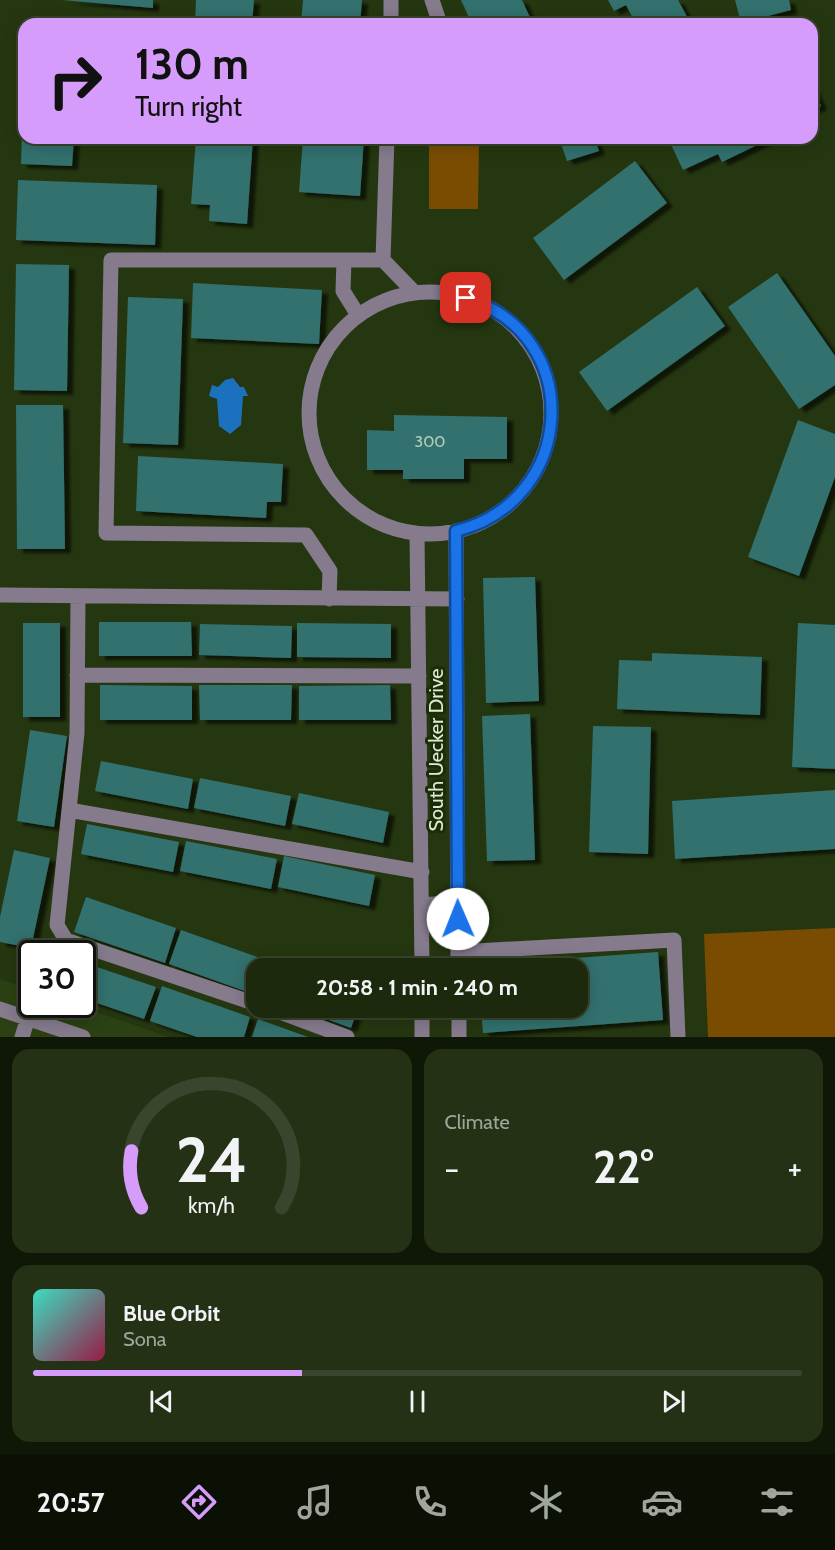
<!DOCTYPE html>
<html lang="en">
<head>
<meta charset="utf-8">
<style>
  body { margin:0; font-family:Cabin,sans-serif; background:#253115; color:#f1f3f6; height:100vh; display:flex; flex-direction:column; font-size:22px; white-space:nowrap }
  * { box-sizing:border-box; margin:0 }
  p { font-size:20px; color:#a0a69d }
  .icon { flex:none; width:33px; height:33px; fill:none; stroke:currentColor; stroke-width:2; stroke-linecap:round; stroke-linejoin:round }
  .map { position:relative; height:1037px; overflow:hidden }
  .drawer { display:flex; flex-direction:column; gap:12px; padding:12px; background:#0f1707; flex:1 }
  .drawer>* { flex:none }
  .guide { position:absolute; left:18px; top:18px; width:800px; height:126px; border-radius:18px; box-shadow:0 3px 15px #0003,0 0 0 2px #3a452d; background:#d59cfb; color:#111; overflow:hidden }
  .speed { position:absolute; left:18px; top:940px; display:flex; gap:12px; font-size:30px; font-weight:700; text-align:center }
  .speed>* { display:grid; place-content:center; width:78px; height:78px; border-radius:50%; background:#1c290c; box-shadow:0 3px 15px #0003,0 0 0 2px #3a452d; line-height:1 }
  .speed .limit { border:3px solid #111; border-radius:9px; background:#fff; color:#111 }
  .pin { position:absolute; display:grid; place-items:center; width:51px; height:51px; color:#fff; margin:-26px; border-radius:12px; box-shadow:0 3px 9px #0006 }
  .me { position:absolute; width:66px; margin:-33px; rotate:359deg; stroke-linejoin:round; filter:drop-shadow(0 0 4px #0008) }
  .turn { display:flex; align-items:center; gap:21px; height:126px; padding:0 18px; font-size:27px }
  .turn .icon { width:78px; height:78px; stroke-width:2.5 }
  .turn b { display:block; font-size:42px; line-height:51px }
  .big { font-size:45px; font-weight:700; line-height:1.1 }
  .drawer .card { flex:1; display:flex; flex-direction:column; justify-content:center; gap:9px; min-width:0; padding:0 21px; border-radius:18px; background:#253115 }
  .drawer .dial { align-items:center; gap:0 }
  .dial svg { height:156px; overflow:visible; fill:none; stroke:#3a452d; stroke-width:7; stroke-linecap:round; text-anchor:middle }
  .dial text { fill:#f1f3f6; stroke:none }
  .song { display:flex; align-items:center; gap:18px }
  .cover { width:72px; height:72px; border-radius:9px; background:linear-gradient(135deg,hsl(170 70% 55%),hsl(340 70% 35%)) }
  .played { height:6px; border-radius:3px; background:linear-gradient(90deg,#d59cfb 35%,#3a452d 35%) }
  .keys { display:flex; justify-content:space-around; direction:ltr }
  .heat { display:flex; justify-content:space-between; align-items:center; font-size:33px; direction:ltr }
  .drawer .tiles { flex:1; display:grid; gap:12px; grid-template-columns:1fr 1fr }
  .card:last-child { grid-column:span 2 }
  .trip { position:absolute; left:246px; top:958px; width:342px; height:60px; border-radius:18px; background:#1c290c; box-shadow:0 3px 15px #0003,0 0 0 2px #3a452d; font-weight:700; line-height:60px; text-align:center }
  .tab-bar { display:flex; height:96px; justify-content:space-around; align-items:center; background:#0b1005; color:#a0a69d }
  .tab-bar .icon { width:42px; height:42px }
  .tab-bar .on { color:#d59cfb }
  .tab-bar b { font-size:27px; color:#f1f3f6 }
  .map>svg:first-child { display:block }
  .built { fill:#2b4113 }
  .green { fill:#794c01 }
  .water { fill:#1c71be }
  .building { fill:#31716e; filter:url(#shadow) }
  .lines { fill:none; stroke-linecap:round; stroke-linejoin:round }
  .minor { stroke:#857b8d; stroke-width:15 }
  .route-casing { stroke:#114b97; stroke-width:15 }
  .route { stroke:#1a73e8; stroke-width:10 }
  .labels { text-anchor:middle; stroke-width:6; stroke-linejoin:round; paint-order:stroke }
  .number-label { font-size:16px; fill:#b3ccba }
  .street-label { font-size:20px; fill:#deead3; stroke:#1b2d06 }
</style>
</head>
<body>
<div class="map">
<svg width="835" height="1037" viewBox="0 0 835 1037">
  <defs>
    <filter id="shadow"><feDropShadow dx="6" dy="4" stdDeviation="1.5" flood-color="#0009"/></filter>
  </defs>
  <rect width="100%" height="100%" fill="#253710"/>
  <path class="built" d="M0 979 31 990 32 1005H76L169 1037H0Z"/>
  <path class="green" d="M429 138H479L478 209H429Z
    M835 928V1037H708L704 934Z"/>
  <path class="water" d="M233 378 240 387H244L248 396H243L241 425 230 434 219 426 217 399 209 396 212 385 218 387 225 380Z"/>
  <path class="building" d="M62 0H153V8Z
    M196 0H254L252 24H195Z
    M303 0H362L360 24H301Z
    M461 0H522L533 24H472Z
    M608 0H678L691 24H636L626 5 614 11Z
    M735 0H789L791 10 741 23Z
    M812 86 821 106 812 110Z
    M22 133 24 138H74L72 166 21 164Z
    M196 138H253L247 224 209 221 210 205 191 204Z
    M303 138H364L360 196 299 192Z
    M559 138H594L599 151 567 161Z
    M668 138H772L722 162 718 154 683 170Z
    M635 161 667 203 564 280 533 238Z
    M18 180 157 185 155 245 16 240Z
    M16 264 69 265 67 391 14 390Z
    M777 273 835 356V385L799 409 728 307Z
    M193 283 322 290 319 344 191 338Z
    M697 287 725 326 607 411 579 372Z
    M128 297 183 299 178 445 123 443Z
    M16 405H63L65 549H17Z
    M394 415 507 417V459H464V479H403V470H367V430L394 431Z
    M798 420 835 434V477L799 576 748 557Z
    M138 456 283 464 281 502H267L266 518 136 511Z
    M535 577 539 701 486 703 483 578Z
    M99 622H191L192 656H99Z
    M23 623H60V717H23Z
    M297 623 391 624V658L297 657Z
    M798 623 835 625V769L792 767Z
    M200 624 292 626 291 658 199 655Z
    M652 653 762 657 760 715 617 709 619 660 652 661Z
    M100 685 192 686V720H100Z
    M199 685H292L291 720H200Z
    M390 685 391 720H299V686Z
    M530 714 535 860 487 861 482 716Z
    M593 726 651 727 648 854 589 852Z
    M30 730 67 736 54 827 17 821Z
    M101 761 193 779 188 809 95 791Z
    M200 778 291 796 285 826 194 808Z
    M835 790V849L675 859 672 801Z
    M299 793 389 812 383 843 292 824Z
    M87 824 179 842 173 872 81 854Z
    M186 841 277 859 271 889 180 871Z
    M14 850 50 858 31 948 0 942V917Z
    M284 856 375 875 369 906 278 887Z
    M86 897 176 928 165 963 74 932Z
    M181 930 269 961 267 969H256V995L169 964Z
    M658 952 663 1020 483 1033 481 1008H578V969H478V965Z
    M82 962 156 987 144 1019 82 998Z
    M162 986 250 1017 244 1037H197L150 1021Z
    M296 1008H358L351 1028Z
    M258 1019 308 1037H252Z"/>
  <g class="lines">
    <path class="minor" d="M432 0 440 24
      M391 24V0
      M344 260 343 291 358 315
      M383 260 414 292
      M309 413a121 121 0 1 1 242 0a121 121 0 1 1-242 0Z
      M456 531 458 969
      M417 534 422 969
      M0 595 457 599
      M78 596 77 733 57 925 66 940 256 1004
      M329 599 330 571 306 535 106 533 111 260H383L387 138
      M77 675 419 676
      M69 810 422 872
      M422 905 458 902
      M458 952 674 940 678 1037
      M269 1008 347 1037
      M459 1008V1037
      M0 1009 83 1037
      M22 1037 28 1018
      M422 1037V1008"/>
  </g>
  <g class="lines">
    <g class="route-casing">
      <path id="route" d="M458 919 456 531C577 501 586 335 466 298"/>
    </g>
    <use href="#route" class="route"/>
  </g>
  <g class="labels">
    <g class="number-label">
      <text x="430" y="447">300</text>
    </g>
    <g class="street-label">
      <text transform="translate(436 750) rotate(-90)" y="7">South Uecker Drive</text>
    </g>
  </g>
</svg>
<div class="speed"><div class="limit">30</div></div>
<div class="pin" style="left:466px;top:298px;background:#d93025"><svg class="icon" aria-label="arrive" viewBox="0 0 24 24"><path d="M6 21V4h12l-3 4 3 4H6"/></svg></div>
<svg class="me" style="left:458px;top:919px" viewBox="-20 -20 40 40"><circle r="19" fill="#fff"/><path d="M0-13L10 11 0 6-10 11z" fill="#1a73e8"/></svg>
<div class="trip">20:58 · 1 min · 240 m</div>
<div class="guide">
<div class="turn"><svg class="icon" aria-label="right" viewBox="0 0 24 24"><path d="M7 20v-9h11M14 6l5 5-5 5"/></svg><div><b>130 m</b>Turn right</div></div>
</div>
</div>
<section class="drawer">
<div class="tiles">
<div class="card dial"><svg viewBox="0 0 100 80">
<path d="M14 69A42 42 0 1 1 86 69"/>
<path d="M14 69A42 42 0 0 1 9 40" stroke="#d59cfb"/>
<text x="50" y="56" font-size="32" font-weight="700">24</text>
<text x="50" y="72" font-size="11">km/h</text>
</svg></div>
<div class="card"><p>Climate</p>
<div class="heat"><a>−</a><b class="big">22°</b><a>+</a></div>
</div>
<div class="card">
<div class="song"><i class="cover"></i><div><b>Blue Orbit</b><p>Sona</p></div></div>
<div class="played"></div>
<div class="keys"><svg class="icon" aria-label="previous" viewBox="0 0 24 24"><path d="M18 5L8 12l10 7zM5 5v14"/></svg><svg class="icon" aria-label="pause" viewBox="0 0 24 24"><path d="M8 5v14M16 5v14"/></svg><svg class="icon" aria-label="next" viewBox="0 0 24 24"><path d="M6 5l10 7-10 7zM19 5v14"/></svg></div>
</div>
</div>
</section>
<nav class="tab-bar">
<b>20:57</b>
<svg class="icon on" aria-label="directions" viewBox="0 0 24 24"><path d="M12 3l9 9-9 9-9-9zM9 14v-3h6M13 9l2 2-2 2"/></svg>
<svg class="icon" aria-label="music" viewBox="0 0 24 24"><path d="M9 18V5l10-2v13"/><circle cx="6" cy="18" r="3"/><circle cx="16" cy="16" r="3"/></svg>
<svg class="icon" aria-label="phone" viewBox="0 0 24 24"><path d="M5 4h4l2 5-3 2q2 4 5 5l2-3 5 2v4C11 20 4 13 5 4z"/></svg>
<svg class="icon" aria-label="climate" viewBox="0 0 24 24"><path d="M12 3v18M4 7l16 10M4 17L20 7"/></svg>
<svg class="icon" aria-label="car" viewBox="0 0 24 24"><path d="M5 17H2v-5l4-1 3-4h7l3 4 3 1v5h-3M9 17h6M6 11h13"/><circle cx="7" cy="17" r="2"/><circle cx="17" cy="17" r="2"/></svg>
<svg class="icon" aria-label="filters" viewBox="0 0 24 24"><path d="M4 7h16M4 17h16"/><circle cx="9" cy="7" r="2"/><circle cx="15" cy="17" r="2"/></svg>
</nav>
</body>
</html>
